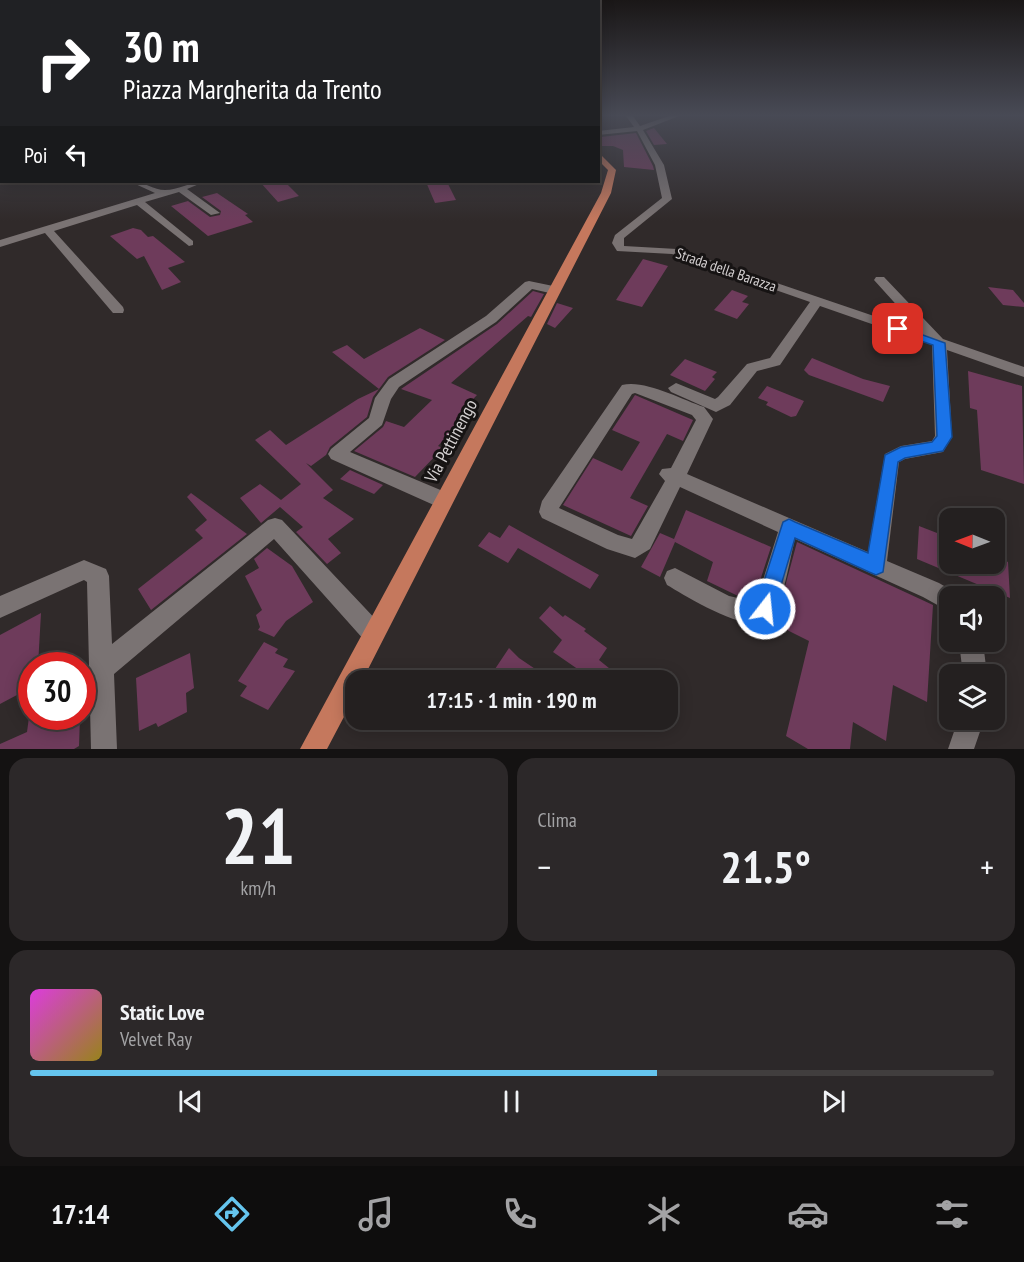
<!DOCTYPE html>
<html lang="it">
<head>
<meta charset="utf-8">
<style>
  body { margin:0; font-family:"PT Sans Narrow",sans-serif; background:#2c2829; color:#f1f3f6; height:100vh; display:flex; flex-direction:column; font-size:22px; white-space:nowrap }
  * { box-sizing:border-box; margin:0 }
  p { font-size:20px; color:#a3a3a5 }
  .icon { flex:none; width:33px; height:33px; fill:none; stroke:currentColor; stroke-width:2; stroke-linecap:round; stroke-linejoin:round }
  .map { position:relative; height:749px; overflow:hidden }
  .panel { display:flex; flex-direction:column; gap:9px; padding:9px; background:#141212; flex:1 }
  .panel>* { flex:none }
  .top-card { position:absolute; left:0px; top:0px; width:600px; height:183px; box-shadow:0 3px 15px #0003,0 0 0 2px #413e3e; background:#202124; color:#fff; overflow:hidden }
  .needle { width:39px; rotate:271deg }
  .controls { position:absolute; left:939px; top:508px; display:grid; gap:12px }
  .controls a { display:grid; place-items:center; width:66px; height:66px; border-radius:12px; background:#242020; box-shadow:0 3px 15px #0003,0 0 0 2px #413e3e; font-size:30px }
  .speed { position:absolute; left:18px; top:652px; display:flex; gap:12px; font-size:30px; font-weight:700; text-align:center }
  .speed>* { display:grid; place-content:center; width:78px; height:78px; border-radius:50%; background:#242020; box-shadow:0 3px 15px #0003,0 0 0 2px #413e3e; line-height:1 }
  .speed .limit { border:9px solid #d22; background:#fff; color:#111 }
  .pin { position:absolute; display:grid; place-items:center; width:51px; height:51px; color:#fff; margin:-26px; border-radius:12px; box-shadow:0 3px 9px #0006 }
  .me { position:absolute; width:66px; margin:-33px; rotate:16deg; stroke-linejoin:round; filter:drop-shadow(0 0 4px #0008) }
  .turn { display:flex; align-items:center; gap:21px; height:126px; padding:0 24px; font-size:27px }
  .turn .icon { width:78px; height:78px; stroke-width:2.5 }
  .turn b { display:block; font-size:42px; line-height:51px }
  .then { display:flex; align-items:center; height:57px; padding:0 24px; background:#0003; gap:12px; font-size:22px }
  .big { font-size:45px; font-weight:700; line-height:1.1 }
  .panel .widget { flex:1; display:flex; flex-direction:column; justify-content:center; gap:9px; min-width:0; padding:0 21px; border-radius:18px; background:#2c2829 }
  .panel .dial { align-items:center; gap:0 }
  .dial b { font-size:78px; line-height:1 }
  .song { display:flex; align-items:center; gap:18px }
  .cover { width:72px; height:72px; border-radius:9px; background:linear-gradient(135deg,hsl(300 70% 55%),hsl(50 70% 35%)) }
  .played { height:6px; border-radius:3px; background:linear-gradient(90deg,#65c5ee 65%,#413e3e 65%) }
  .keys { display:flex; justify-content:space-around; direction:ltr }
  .heat { display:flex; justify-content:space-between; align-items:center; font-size:33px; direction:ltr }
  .panel .tiles { flex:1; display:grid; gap:9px; grid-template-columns:1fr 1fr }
  .widget:last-child { grid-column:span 2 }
  .trip { position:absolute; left:345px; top:670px; width:333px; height:60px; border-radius:18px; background:#242020; box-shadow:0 3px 15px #0003,0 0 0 2px #413e3e; font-weight:700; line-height:60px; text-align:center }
  .tabs { display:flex; height:96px; justify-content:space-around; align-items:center; background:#0e0d0d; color:#a3a3a5 }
  .tabs .icon { width:42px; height:42px }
  .tabs .selected { color:#65c5ee }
  .tabs b { font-size:27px; color:#f1f3f6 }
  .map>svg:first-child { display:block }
  .building { fill:#6e3b5b }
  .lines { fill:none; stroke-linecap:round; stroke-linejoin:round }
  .minor { fill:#7a7373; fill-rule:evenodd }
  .major { fill:#c5785d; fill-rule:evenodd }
  .route { fill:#1a73e8; stroke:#114b97; stroke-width:1.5 }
  .labels { text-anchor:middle; stroke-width:6; stroke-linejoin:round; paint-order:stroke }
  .far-street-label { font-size:15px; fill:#d4d0d1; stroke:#161313 }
  .street-label { font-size:18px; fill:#d4d0d1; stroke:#161313 }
</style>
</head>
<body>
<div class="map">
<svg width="1024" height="749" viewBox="0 0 1024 749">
  <rect width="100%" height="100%" fill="#302a2a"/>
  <path class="building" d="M654 128 667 144 654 145 646 131Z
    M636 133 653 166 654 170 624 167 623 150 613 146H601V137Z
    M260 182H285L299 196 278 202Z
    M426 182H447L456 200 435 203Z
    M217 193 248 214 245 215 253 222 208 236 171 206 188 201 210 217 220 215 221 211 202 197Z
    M133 228 141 230 148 237 153 236 185 262 168 268 181 282 162 290 144 256 137 259 110 236Z
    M643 259 668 266 642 307 616 300Z
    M988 287 1013 290 1024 303V307L1003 305Z
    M732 290 748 296 742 302 749 304 737 319 714 310Z
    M533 291 544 294 531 317 528 316 451 383 477 395 459 414 465 417 438 446 443 448 415 477 354 451 383 427 386 421 404 427 432 400 401 389 497 324Z
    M557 303 573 308 555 328 547 324Z
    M420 328 445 340 388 377 379 389 332 352 347 345 364 359Z
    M812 358 863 379 890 386 883 402 809 375 804 370Z
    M685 359 717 372 712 377 715 379 705 391 670 375Z
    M968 371 1022 386 1024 484 981 470 977 410 970 408Z
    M767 386 804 401 796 416 791 417 766 405 768 402 758 398Z
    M379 389 373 397 367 417 330 447 326 455 311 466 306 463 333 490 323 498 354 519 328 539 341 553 327 564 296 532 303 527 280 507 261 523 240 498 260 484 281 500 301 484 255 440 270 430 286 445 358 399Z
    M635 395 693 420 683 441 667 434 630 498 648 506 631 536 563 505 593 458 622 471 640 442 612 430Z
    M350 470 383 485 374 494 340 479Z
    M191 493 247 534 151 610 138 589 203 538 195 530 207 520 187 497Z
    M686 510 771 547 754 599 736 595 707 581 713 562 675 542 660 577 641 567 660 533 674 539Z
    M509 525 599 575 590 589 518 548 508 563 478 546 489 532 500 538Z
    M919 526 950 538V564H994V556L1008 562 1010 598 917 559Z
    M797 542 933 605 927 702 893 685 886 741 853 722 850 749H808L786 736 809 641 775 624Z
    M267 548 292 566 313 602 286 621 274 637 258 630 260 627 256 615 262 610 245 576 259 568 254 559Z
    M550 606 563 617 565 615 586 629 584 631 607 648 599 660 625 681H595L553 652 562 640 539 618Z
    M41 613 38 666H32V687L0 704V635Z
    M264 642 278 649 275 653 288 659 283 667 295 671 268 710 240 696 247 686 238 681Z
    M509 648 519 658 553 681H487Z
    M190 653 194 688 186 693 187 712 158 727 156 723 139 731 136 678Z
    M29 717H80L79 746 74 749H0V744L27 732Z"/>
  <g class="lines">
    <path class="minor" d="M626 116H633L640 126 669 116H679L643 130 664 165 672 199 624 238V246L677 249 921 332 874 280 876 277H884L943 339 1024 367V377L947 350 952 437 943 452 905 459 899 462 887 561 939 583 958 594 959 597H950V612L923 597 795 539C790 558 783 602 773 616 756 641 686 596 667 585L664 578 667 571 675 568 729 596 756 602 778 532 680 487 650 549 635 558 607 549 542 518 539 512 542 501 622 385C644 379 681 399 704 407L713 419 687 474 868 552 885 454 901 446 932 441 935 436 932 345 820 306 780 365 757 371 730 405 716 412 671 392 668 388 676 383 715 399 718 397 747 364 770 358 810 302 672 254 617 251 612 243 615 235 662 198 655 165 637 131 598 135V131L634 127ZM635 393 692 415 696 420 671 468 662 469 659 474 665 481 632 539 618 535 559 508 632 394Z
      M0 123H2V128H0Z
      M0 136H2V140H0Z
      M131 182C144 181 153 190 165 190 178 190 190 182 204 182L187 189 220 213 211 215 179 192 145 202 193 241V245L189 246 137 205 54 231 123 307 124 310 123 313H113L45 233 0 247V240L155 193Z
      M529 281 558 287 560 290 554 294 532 289 496 322 399 387 391 399 382 425 350 452 450 494 452 500 450 506 443 508 436 506 331 459 328 454 331 449 369 418 375 398 389 379 486 316 525 282Z
      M275 518 282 520 381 625 385 633 381 641 373 645 365 641 274 539 114 674 117 749H91L87 582 84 580 0 618V596L84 560 106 569 109 576 112 644 268 520Z
      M959 642H983L987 675H963Z
      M958 720H984L974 749H948Z"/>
    <path class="major" d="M598 152 616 170 611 193 362 681H356V694L327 749H300L601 193 608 170 598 160Z"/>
  </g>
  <linearGradient id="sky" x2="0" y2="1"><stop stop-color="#1a1717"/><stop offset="0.52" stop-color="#484a55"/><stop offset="1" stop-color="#484a55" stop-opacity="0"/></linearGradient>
  <rect width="1024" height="221" fill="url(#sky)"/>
  <path class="route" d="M898 326 945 343 952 437 943 451 905 458 898 462 883 572 876 575 869 572 795 538 772 616 765 619 758 616 755 609 783 522 789 519 795 522 868 553 885 455 901 447 932 442 937 436 933 345 894 332 892 329Z"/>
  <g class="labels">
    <g class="far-street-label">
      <text transform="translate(726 270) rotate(19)" y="5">Strada della Barazza</text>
    </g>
    <g class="street-label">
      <text transform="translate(451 441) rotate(-62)" y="6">Via Pettinengo</text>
    </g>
  </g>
</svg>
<div class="controls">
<a><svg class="needle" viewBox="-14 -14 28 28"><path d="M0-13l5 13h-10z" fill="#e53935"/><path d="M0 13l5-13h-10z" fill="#a3a3a5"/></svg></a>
<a><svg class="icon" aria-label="sound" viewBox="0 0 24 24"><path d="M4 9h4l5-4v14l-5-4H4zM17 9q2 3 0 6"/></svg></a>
<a><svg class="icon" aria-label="layers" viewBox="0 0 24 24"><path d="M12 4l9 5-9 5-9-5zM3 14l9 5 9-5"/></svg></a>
</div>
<div class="speed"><div class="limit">30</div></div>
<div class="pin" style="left:898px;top:329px;background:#d93025"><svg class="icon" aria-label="arrive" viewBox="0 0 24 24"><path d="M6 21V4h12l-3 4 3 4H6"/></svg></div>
<svg class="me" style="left:765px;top:609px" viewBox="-20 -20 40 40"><circle r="17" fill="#1a73e8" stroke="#fff" stroke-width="3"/><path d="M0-11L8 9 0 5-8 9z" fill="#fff"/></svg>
<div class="trip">17:15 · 1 min · 190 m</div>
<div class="top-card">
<div class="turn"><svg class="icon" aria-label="right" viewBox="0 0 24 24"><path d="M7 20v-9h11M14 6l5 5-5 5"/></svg><div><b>30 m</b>Piazza Margherita da Trento</div></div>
<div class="then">Poi<svg class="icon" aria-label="left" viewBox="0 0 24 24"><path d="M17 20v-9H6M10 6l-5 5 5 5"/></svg></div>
</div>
</div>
<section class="panel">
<div class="tiles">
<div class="widget dial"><b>21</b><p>km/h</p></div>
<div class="widget"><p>Clima</p>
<div class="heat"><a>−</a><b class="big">21.5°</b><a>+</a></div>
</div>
<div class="widget">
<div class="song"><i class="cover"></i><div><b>Static Love</b><p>Velvet Ray</p></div></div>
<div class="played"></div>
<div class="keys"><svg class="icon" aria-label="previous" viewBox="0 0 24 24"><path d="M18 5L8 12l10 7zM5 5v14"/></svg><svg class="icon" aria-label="pause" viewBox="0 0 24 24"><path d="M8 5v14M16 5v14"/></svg><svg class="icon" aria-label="next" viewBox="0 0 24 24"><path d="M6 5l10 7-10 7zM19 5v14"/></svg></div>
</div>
</div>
</section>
<nav class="tabs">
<b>17:14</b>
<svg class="icon selected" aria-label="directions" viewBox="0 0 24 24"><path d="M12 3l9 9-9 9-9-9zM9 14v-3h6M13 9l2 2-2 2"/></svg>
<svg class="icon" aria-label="music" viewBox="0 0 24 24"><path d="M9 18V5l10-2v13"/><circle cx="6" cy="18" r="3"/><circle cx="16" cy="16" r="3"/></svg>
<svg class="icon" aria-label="phone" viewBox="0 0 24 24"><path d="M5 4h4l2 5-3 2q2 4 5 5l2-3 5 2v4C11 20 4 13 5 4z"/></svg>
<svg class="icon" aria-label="climate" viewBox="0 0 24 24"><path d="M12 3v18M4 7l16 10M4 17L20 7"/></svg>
<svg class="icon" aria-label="car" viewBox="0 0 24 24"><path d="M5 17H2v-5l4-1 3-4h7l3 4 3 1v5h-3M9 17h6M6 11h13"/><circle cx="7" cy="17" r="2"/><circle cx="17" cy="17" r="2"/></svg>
<svg class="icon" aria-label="filters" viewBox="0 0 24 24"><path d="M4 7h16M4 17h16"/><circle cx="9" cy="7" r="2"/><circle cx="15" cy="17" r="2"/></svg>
</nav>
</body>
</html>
